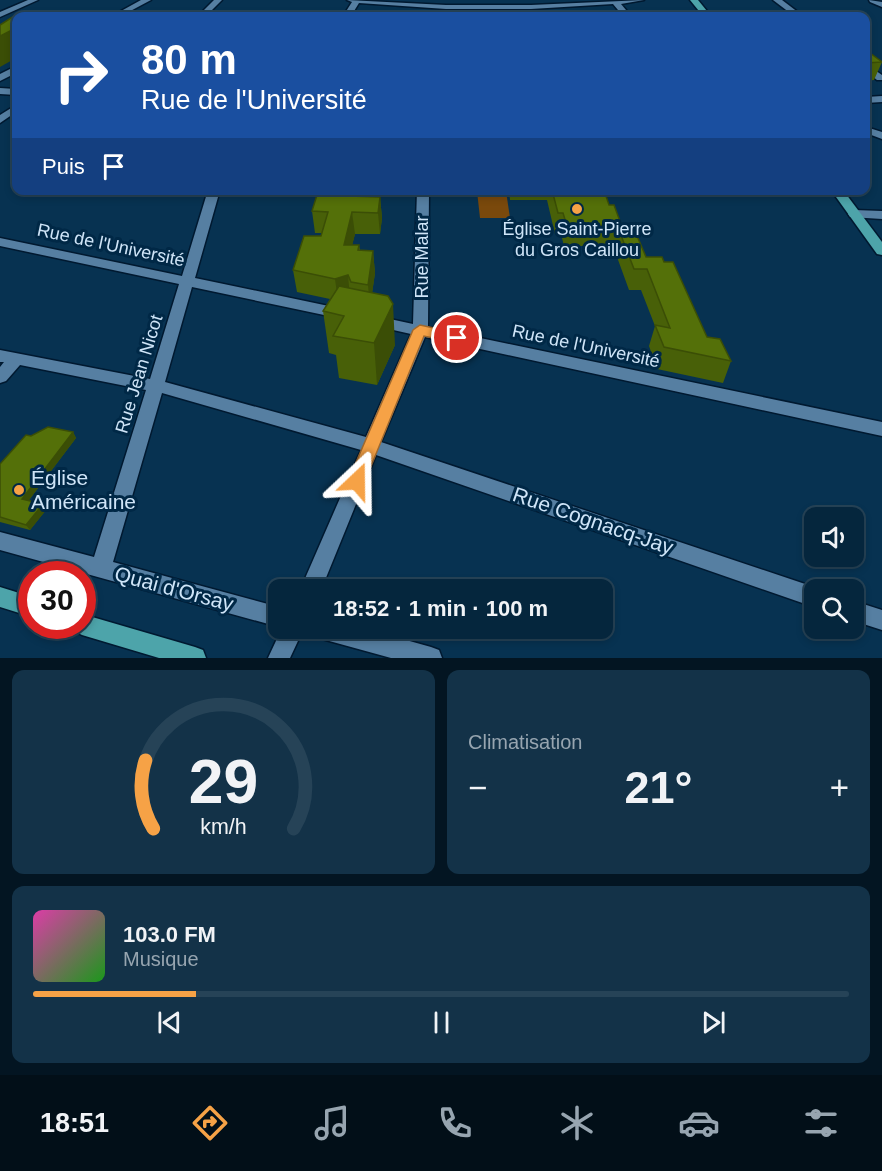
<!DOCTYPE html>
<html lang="fr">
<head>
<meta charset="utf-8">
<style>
  body { margin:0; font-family:Helvetica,sans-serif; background:#133248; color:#f1f3f6; height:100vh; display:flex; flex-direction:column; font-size:22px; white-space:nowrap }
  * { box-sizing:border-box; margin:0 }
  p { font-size:20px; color:#97a5b0 }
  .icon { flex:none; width:33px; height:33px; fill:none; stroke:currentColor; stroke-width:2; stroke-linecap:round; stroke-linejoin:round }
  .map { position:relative; height:658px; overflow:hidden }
  .panel { display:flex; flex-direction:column; gap:12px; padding:12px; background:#031522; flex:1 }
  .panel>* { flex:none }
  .guide { position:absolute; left:12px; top:12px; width:858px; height:183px; border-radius:12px; box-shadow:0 3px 9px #0003,0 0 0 2px #264357; background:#1a4fa0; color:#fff; overflow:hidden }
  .tools { position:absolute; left:804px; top:507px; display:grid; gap:12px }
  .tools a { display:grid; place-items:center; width:60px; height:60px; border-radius:12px; background:#05263d; box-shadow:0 3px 9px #0003,0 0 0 2px #264357; font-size:30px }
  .speed { position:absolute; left:18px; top:561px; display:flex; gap:12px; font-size:30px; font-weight:700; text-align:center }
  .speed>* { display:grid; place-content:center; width:78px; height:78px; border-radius:50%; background:#05263d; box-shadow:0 3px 9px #0003,0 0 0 2px #264357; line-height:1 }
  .speed .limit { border:9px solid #d22; background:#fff; color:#111 }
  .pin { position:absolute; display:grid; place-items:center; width:51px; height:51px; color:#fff; margin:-26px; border:3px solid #fff; border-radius:50%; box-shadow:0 2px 6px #0007 }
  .me { position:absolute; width:66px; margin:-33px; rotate:23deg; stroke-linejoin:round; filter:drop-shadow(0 0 4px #0008) }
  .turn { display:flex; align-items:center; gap:21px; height:126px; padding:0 30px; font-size:27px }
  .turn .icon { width:78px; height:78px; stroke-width:2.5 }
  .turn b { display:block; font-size:42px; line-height:51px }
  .then { display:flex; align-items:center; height:57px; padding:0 30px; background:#0003; gap:12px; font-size:22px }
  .big { font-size:45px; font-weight:800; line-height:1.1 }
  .panel .widget { flex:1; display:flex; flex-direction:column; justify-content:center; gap:9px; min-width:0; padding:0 21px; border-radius:12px; background:#133248 }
  .panel .dial { align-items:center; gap:0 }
  .dial svg { height:156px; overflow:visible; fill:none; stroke:#264357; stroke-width:7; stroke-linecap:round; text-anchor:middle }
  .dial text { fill:#f1f3f6; stroke:none }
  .song { display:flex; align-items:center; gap:18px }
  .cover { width:72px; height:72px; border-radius:9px; background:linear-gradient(135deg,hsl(320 70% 55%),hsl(120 70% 35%)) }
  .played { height:6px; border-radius:3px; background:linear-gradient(90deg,#f6a246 20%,#264357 20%) }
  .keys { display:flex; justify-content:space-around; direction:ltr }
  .heat { display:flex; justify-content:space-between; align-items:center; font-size:33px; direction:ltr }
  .panel .tiles { flex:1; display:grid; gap:12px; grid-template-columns:1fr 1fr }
  .widget:last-child { grid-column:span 2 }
  .trip { position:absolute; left:268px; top:579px; width:345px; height:60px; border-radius:12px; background:#05263d; box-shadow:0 3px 9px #0003,0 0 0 2px #264357; font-weight:800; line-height:60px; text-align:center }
  .tab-bar { display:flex; height:96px; justify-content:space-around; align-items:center; background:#020f18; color:#97a5b0 }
  .tab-bar .icon { width:42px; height:42px }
  .tab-bar .on { color:#f6a246 }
  .tab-bar b { font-size:27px; color:#f1f3f6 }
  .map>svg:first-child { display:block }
  .green { fill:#7a490c }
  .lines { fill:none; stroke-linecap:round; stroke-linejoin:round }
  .minor-casing { stroke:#001930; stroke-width:3 }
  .tertiary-casing { stroke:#001930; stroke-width:3 }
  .primary-casing { stroke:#001930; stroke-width:3 }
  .minor { fill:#567fa2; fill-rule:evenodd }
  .tertiary { fill:#567fa2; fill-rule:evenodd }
  .primary { fill:#4da4aa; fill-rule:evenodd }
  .wall { fill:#486008 }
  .shaded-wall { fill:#3b4e06 }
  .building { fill:#547009; stroke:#3b4e06; stroke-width:1.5 }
  .route { fill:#f6a246; stroke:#a0692e; stroke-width:1.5 }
  .poi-dot { fill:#f6a246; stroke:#002846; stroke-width:2 }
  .labels { text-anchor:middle; stroke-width:6; stroke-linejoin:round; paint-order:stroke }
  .poi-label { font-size:18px; fill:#cfe5f8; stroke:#002846 }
  .street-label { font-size:18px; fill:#cfe5f8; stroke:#002846 }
  .near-poi-label { font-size:21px; fill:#cfe5f8; stroke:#002846; text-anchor:start }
  .near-street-label { font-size:21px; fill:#cfe5f8; stroke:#002846 }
</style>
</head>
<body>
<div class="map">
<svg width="882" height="658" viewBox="0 0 882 658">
  <rect width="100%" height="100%" fill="#073251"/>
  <path class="green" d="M477 191H506L510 218H480Z"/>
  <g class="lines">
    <g class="minor-casing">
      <path id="minor" d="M28 0H38L0 17V12Z
        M214 0H222L206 16H198Z
        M347 0 446 5H531L644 0 621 4 631 16H623L613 4 531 9H446L359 3 351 16H343L352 2Z
        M773 0H782L803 16H794Z
        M869 0 882 2V7L870 2Z
        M866 64 882 75V80H877L866 71Z
        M0 88 16 89V95L0 94Z
        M882 96V102L866 103V97Z
        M16 105V112L0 123V115Z
        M866 127 882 132V139L866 133Z
        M208 190H220L195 278 343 309 350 314 343 319 192 287 165 382 366 437 411 334 371 325 369 321 376 316 413 324 417 190H429L428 327 882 422V436L425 337 381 442 814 587 820 590H814V607L376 455 321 590H300L361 450 162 393 113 562 279 607V627L0 550V532L94 557 146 390 20 365 6 381 0 383V367L4 362H0V350L150 379 179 284 0 246V238L182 276Z
        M854 210 882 211V219L850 217 848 214 850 211Z
        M854 601 882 610V630L854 621Z
        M282 628H304L290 658H268Z
        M311 628H363L431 647 439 650 442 658H391L322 639 314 636Z"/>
    </g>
    <g class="tertiary-casing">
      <path id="tertiary" d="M141 0H151L121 16H112Z
        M16 66V73L0 81V74Z"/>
    </g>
    <g class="primary-casing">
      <path id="primary" d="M690 0H698L711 16H703Z
        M831 190H843L882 242V255L877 254Z
        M0 587 32 597V617L0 607Z
        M82 614 195 647 203 650 206 658H159L82 635 74 631 72 626H82Z"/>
    </g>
    <use href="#minor" class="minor"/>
    <use href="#tertiary" class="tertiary"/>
    <use href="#primary" class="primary"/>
  </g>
  <path class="wall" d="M866 50 882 62 874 80 866 81Z
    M509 190H604L609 205 621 224 646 257 664 262 707 337 731 361 723 383 657 369 649 346 655 326 641 290H629L613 246H564L561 234H555L547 200H510Z
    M380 197 382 218 380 234H355L352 245H359L360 250 373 251 375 273 372 293 395 345 377 385 339 378 336 355 329 353 323 311 330 299 297 292 293 270 321 236 322 233H315L312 211Z
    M73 432 76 438 29 500 46 510 30 530 0 522V464L31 436Z"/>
  <path class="shaded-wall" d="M16 28V58L0 67V36Z
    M380 197 382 218 380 234 378 213Z
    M352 212 355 234 347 267 344 245Z
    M373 251 375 273 370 308 368 285Z
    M348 275 350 298 338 301 335 279Z
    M393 304 395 345 377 385 374 343Z
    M73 432 76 438 26 504 22 499Z
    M43 504 46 510 30 530 26 525Z"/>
  <path class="building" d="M14 16 16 17V28L0 36V25Z
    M866 50 882 62 866 63Z
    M552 190H604L609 205H614L621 224H632L646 257H662L664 262H673L707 337 720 339 731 361 664 347 655 325 670 328 647 269H634L617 225 567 226 563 213H558Z
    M317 195 380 197 378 213 352 212 344 245H359L358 250 373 251 368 285 351 282 348 275 335 279 293 270 304 236H321L328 212 312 211Z
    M339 286 388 296 393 304 374 343 333 336 344 316 323 311Z
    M48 427 73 432 22 499 43 504 26 525 0 517V464L26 435 31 436Z"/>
  <path class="route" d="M420 325 457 333 464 338 457 343 424 336 365 481 363 486 357 488 351 486 348 481 413 330Z"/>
  <g class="poi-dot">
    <circle cx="577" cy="209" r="6"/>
    <circle cx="19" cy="490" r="6"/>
  </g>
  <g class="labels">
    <g class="poi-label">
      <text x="577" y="235">Église Saint-Pierre<tspan x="577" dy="21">du Gros Caillou</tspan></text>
    </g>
    <g class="street-label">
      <text transform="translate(111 245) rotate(12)" y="6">Rue de l'Université</text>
      <text transform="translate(422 257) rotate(-90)" y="6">Rue Malar</text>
      <text transform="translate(586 346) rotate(12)" y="6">Rue de l'Université</text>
      <text transform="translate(139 374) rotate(-73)" y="6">Rue Jean Nicot</text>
    </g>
    <g class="near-poi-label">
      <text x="31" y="485">Église<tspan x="31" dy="24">Américaine</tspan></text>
    </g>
    <g class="near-street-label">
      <text transform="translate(593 521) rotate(19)" y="7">Rue Cognacq-Jay</text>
      <text transform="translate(174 589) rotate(15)" y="7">Quai d'Orsay</text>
    </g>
  </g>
</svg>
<div class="tools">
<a><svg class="icon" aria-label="sound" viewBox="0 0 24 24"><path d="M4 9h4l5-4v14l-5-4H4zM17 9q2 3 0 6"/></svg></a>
<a><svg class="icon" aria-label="search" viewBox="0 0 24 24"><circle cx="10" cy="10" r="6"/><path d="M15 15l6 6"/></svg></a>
</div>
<div class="speed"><div class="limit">30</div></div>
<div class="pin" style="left:457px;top:338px;background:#d93025"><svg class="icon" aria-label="arrive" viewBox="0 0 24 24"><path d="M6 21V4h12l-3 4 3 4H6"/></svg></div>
<svg class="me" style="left:357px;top:481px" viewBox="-20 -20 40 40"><path d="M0-17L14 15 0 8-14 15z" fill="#f6a246" stroke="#fff" stroke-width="4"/></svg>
<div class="trip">18:52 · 1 min · 100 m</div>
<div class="guide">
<div class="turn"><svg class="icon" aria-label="right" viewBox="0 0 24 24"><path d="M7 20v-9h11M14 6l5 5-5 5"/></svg><div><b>80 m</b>Rue de l'Université</div></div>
<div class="then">Puis<svg class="icon" aria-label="arrive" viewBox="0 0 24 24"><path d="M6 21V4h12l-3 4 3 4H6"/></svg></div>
</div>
</div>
<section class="panel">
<div class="tiles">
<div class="widget dial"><svg viewBox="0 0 100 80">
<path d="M14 69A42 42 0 1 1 86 69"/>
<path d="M14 69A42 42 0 0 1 10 34" stroke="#f6a246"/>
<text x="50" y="56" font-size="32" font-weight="700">29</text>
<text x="50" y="72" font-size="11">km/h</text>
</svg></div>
<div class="widget"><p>Climatisation</p>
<div class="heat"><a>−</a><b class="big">21°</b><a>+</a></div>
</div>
<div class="widget">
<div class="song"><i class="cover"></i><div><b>103.0 FM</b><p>Musique</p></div></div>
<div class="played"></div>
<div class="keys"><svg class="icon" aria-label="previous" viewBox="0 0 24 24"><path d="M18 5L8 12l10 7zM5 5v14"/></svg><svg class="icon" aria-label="pause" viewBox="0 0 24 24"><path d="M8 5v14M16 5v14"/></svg><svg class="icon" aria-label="next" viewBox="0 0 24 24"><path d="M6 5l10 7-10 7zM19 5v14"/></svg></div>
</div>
</div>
</section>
<nav class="tab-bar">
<b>18:51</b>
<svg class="icon on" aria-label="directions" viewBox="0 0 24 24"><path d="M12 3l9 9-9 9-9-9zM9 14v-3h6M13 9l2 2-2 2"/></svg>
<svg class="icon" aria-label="music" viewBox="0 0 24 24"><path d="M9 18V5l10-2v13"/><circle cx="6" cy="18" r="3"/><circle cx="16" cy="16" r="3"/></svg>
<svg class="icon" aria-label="phone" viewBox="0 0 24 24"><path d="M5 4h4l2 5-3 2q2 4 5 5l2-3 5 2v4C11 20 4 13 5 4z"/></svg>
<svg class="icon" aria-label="climate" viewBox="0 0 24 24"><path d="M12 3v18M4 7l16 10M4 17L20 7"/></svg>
<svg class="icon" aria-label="car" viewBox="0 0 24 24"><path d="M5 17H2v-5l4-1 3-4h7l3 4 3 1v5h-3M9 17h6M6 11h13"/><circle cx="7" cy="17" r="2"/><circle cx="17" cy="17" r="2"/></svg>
<svg class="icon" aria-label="filters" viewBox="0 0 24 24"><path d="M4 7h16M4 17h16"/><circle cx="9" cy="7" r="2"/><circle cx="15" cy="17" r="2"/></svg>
</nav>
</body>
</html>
